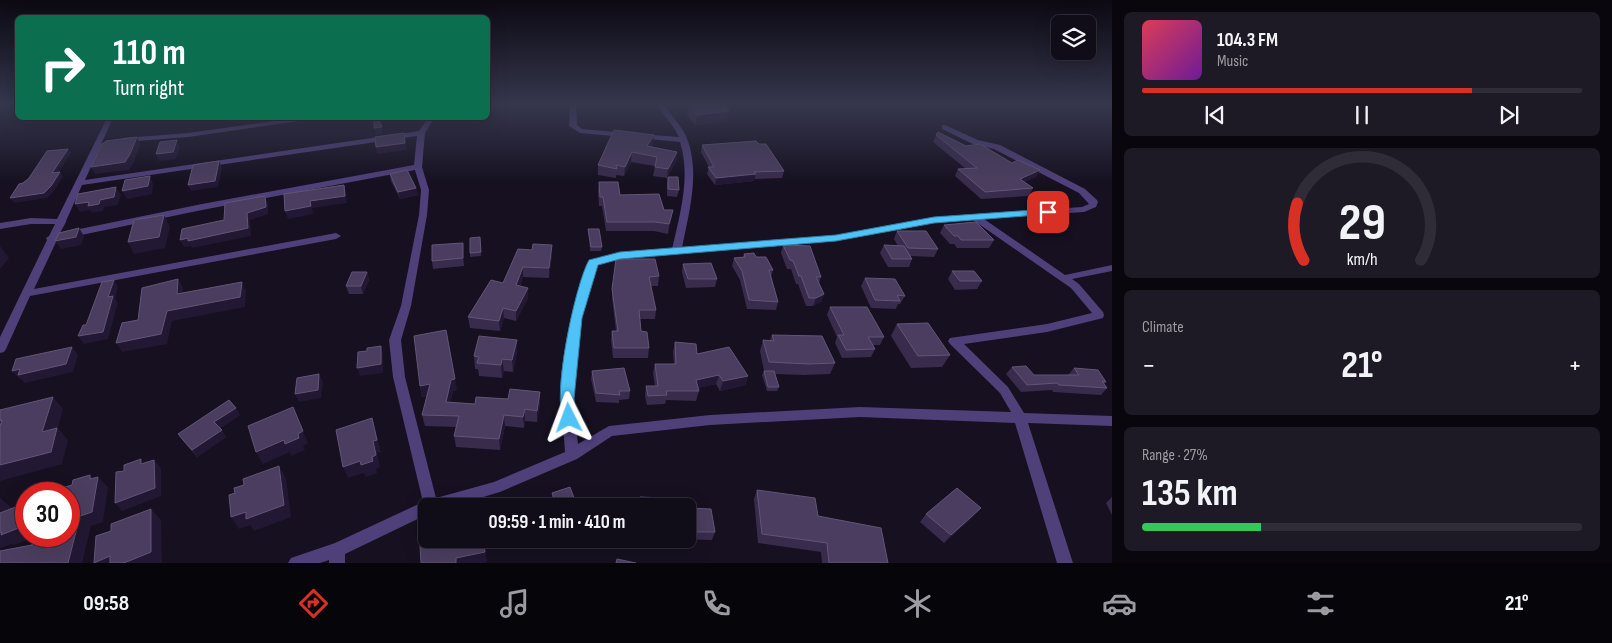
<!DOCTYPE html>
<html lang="en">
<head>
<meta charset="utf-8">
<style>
  body { margin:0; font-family:"Sofia Sans Condensed",sans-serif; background:#1e1a25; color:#f1f3f6; height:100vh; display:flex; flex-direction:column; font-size:19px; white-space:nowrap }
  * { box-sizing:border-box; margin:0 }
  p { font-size:16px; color:#9c9ba2 }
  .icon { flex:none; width:28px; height:28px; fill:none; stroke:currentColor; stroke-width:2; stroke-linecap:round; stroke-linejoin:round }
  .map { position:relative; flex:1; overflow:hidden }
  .side { display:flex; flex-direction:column; gap:12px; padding:12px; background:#09070d; width:500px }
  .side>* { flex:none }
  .top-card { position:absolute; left:15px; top:15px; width:475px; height:105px; border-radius:8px; box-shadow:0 5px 20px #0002,0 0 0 1px #302c37; background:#0b6e4f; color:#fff; overflow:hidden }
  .tools { position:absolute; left:1051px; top:15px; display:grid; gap:10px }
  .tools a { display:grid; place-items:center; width:45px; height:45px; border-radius:8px; background:#100c18; box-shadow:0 5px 20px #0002,0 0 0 1px #302c37; font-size:25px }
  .speed { position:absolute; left:15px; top:482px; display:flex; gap:10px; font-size:25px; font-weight:700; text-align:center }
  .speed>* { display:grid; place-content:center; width:65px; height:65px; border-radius:50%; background:#100c18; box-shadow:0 5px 20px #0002,0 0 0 1px #302c37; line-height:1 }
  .speed .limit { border:8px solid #d22; background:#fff; color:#111 }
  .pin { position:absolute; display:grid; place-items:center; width:42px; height:42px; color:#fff; margin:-21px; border-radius:10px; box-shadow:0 2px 8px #0006 }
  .me { position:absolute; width:55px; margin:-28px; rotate:357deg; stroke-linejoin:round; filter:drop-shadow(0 0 4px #0008) }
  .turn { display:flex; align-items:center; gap:18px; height:105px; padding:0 15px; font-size:22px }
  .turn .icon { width:65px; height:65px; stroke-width:2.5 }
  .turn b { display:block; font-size:35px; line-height:42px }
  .big { font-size:38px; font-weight:700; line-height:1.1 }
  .side .card { flex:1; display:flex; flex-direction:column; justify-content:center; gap:8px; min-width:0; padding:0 18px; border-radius:8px; background:#1e1a25 }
  .side .dial { align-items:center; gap:0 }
  .dial svg { height:130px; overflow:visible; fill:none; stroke:#302c37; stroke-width:7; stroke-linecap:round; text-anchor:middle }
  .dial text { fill:#f1f3f6; stroke:none }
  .song { display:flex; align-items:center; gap:15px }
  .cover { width:60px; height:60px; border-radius:8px; background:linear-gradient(135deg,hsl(350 70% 55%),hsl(280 70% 35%)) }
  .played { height:5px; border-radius:2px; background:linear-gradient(90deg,#d93025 75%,#302c37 75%) }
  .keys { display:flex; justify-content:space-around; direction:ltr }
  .heat { display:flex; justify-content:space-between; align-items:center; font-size:28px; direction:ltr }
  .charge { height:8px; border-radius:4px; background:linear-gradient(90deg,#34c759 27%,#302c37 0) }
  .trip { position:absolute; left:418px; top:498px; width:278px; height:50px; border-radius:8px; background:#100c18; box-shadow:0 5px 20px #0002,0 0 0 1px #302c37; font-weight:700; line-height:50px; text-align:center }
  .tab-bar { display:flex; height:80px; justify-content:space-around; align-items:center; background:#06050a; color:#9c9ba2 }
  .tab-bar .icon { width:35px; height:35px }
  .tab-bar .current { color:#d93025 }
  .tab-bar b { font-size:22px; color:#f1f3f6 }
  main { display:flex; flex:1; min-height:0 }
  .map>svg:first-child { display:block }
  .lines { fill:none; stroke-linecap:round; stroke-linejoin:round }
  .minor { fill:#4f407a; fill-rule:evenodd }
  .wall { fill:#392b4c }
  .shaded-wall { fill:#231833 }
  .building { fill:#4b3d5f; stroke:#625577 }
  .route { fill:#4fc3f7; stroke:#337fa1 }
</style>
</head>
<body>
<main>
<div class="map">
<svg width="1112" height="563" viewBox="0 0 1112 563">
  <rect width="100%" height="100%" fill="#161020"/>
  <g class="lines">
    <path class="minor" d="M570 104H576L577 125 582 129 626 133 630 135 626 137 580 133 569 126Z
      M656 104H663C670 114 680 124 686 136 701 171 689 212 682 248L836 235 934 217 1082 207 1089 204 1079 193 994 149 973 144 942 129V125H945L978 140 1000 145 1085 189 1097 200 1098 202 1096 207 1084 212 984 219 1065 275 1112 265V271L1072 279 1079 284 1103 312 1104 315 1103 318 1047 332 964 344 1008 387 1024 413 1112 416V426L1028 423 1073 563H1057L1015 423 860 417 710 425 612 436 577 459 500 492 453 506H426V515L345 554V563H329V560L320 563H288L291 558 335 543 423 502 393 377 389 340 401 306 419 215 421 190 415 170 202 210 57 240 34 289 336 233 341 236 336 239 30 296 6 349 4 352 0 353V337L47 240 46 238 49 236 55 224H31L0 229V223L31 218 57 219 107 118H113L85 180 419 131 428 118H434L425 133 422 167 429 190 427 215 411 306 401 340 405 377 436 498 494 482 565 452 561 399 571 318 590 261 620 253 672 249C680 215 691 176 680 142L640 138 636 136 640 134 679 137 674 128ZM417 136 414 165 202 204 60 233 66 222V221L82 185ZM973 220 1071 288 1092 313 1047 324 950 338 948 341 950 344 1000 393 1011 412 860 407 710 415 609 426 578 444 573 399 581 318 597 265 620 259 836 241 934 223Z
      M295 118H309L306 120 188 137 124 142 120 140 124 138 188 133Z"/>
  </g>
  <path class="wall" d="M692 104H722L727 122 695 125 687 115 689 105Z
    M936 135 966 146 1036 177 1024 182 1033 188 1029 196 981 199 955 176 958 169H966L933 142Z
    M653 145 651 147 676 161 667 178 653 176 655 166 631 162 624 176 616 175V178L598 175V165Z
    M702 145 784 171 782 178 754 179V181L715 185 707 174 709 167 701 152Z
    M390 174 416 188 418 195 400 199 391 181Z
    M668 177 679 190 677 197 667 196V184Z
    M599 182 620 195 664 210H673L668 234 654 231H606L602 206H599L598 191Z
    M944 225 994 240 989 248H957L954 244H950L940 233Z
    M588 229 602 247 601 251H590Z
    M897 231 938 249 934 257 910 256 912 259 909 267H888L880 253 884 245 898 246 894 239Z
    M480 237 481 256 470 257V253Z
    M552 245V255L549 278 523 277 520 286 528 298 516 321 504 318 500 331 470 328 468 317 503 283 532 250Z
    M783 245 821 277 819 283 824 294 821 302 813 306H806L798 284H796L791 269H787L781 253Z
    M464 251V266L433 269 432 261Z
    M744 254 756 257 773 270 771 277 778 302 776 310 747 309 740 280 732 266 734 258 743 257Z
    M616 259 659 276 658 286H651L656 310 655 319H640L641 331 649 348 648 358H613L611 340 612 331H616L612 298Z
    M683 264 717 279 715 287 686 288 682 272Z
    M952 271 982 281 977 289 955 290 948 279Z
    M367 272 369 280 363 294H349L346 286Z
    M865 278 905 296 900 304H898L896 309 871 308 861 286Z
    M830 307 884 337 880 345H873L875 349 871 357 842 358 835 343 837 337 827 315Z
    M897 324 950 355 942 367 911 368 891 336Z
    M772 335 835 363 830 374 804 375 775 374 779 387 777 391H767L762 375 764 371 760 351 763 340H770Z
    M517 340V352L513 372 504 371 502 378 479 376 478 369H475L474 356Z
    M675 342 697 354 748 376 745 385 720 391 716 384 698 388 699 391 696 401 666 400 665 404 647 405 645 396 646 386H655L653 373 655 364H674L673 352Z
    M1012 367 1034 375H1068L1074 368 1106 382 1104 384 1107 388 1101 395 1053 392 1052 390 1021 392 1006 374Z
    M592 371 630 391 629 399 619 400V403L596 402 591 379Z
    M420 386 457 390 453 391 450 402 475 404 508 399 540 392V403L537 422 525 421 524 428 505 426 500 450 456 447 454 436 456 427 425 426 422 415 427 396 422 397Z
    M240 415 220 428 226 437 197 457 183 441 178 434Z
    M757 490 818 516 888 563H822L821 552 758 543 754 499Z
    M552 493 577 506H554L552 501Z
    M1112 497V515L1106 503Z
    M686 508 715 532 712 540 672 539H686Z
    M926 514 974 516 944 543 920 522Z"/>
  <path class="shaded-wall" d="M729 111 727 122 695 125 697 115Z
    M382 127 383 134 376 135 374 128Z
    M404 133 407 150 377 154 376 147Z
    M654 135 653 145 646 155 647 146Z
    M137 137 140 144 134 162 129 170 95 174 91 167Z
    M177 140 180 147 176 159 159 161 156 154Z
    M68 149 71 153 55 178 52 173Z
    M632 152 631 162 624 176 625 167Z
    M677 152 676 161 667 178 668 169Z
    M219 161 222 168 218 187 191 191 188 185Z
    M1040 170 1036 177 1016 186 1020 179Z
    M60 172 63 177 54 191 47 198 14 203 10 198Z
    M756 174 754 181 715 185 716 178Z
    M150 176 153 184 152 194 127 199 122 191Z
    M344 185 346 193 347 203 312 208 313 214 288 219 285 211Z
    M116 187 121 195 118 205 104 207 103 211 92 213 90 210 80 212 75 204 100 200Z
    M416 188 418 195 400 199 398 192Z
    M265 196 268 203V214L250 220 251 236 192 248 191 246 184 247 180 240 247 213Z
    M673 210 671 220 668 234 669 224Z
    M164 215 170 227 165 248 134 254 128 242Z
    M79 228 84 236 81 245 61 249 55 241Z
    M463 243 464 251V266L463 258Z
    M552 245V255L549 278V268Z
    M0 246 9 258 0 269Z
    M523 267V277L516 295V285Z
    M367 272 369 280 363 294 361 286Z
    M178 279 183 288 182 303 177 294Z
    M114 280 118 287 115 298 118 303 108 339 84 344 78 336 108 297Z
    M242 282 246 291 245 307 172 321 167 344 122 352 116 343 167 311Z
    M528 288V298L516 321V311Z
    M824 294 821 302 813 306 816 298Z
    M503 308 504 318 500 331 499 321Z
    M517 340V352L513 372 512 360Z
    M381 346 383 354V373L360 376 357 368Z
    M72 347 78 355 73 372 25 383 21 379H20L12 371Z
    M502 359 504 371 502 378 501 365Z
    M319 374 323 382 321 398 299 402 295 394Z
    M719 375 716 384 694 389 696 380Z
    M748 376 745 385 720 391 723 381Z
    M455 379 457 390 453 391 448 413 446 402 451 380Z
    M430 384 432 395 422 397 420 386Z
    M540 392V403L537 422V411Z
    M53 397 63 409 58 428 68 440 62 464 0 481V465L42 432Z
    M293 407 308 443 303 446 305 450 291 456 290 452 263 464 256 452 298 434Z
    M236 408 240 415 218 429 214 422Z
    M525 409V421L524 428 523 417Z
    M504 415 505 426 500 450 499 439Z
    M372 418 381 452 377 453 380 467 376 469 377 473 366 477 364 473 348 478 343 467 373 441Z
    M222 430 226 437 197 457 192 450Z
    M154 460 161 468V496L122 511 115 503Z
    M279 466 286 478 291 517 254 531 250 525 239 529 231 517Z
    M90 475 97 483 98 477 108 487 103 522 91 526 82 563H68Z
    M0 498 12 508 7 525 0 519Z
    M981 508 974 516 944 543 951 535Z
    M151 509 161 520 162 563H124Z
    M26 525V536H37L14 545 12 544 0 548V533Z
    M483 539H512L485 547 487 562 483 563H456V558Z
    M110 556 117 563H94Z"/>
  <path class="building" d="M695 104H722L729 111 697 115 689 105Z
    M374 118H378L382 127 374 128Z
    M614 130 654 135 647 146 677 152 668 169 655 167 657 157 632 152 625 167 616 165 617 169 598 165Z
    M938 132 966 146 980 144 1012 163 1018 160 1040 170 1020 179 1033 188 985 192 958 169 977 168 936 135Z
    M404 133 405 143 376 147 375 137Z
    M137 137 130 154 125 162 91 167 102 144 106 141Z
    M177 140 173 152 156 154 160 142Z
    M756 141 759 144H766L784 171 754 172 756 174 716 178 708 167H714L702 145Z
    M68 149 52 173 60 172 51 186 44 193 10 198 19 184 23 183 29 178 47 151Z
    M219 161 215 181 188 185 193 165Z
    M407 170 416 188 398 192 390 174Z
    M150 176 148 186 122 191 125 180Z
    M668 177H678L679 190 668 189Z
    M599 182H618L620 195 659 194 664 210H673L669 224 655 222H607L603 197H600Z
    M344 185 345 196 310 201 311 206 285 211 284 194Z
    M116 187 114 197 100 200 99 204 88 206 89 202 75 204 78 194Z
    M265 196 266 207 247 213 248 228 188 241V238L180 240 182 229 224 220 225 203Z
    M164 215 159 237 128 242 134 220Z
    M976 222 994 240H961L958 236H954L944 225Z
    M79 228 76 237 55 241 59 233Z
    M588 229H599L602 247H591Z
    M897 231H926L938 249 908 248Z
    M480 237 481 252 470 253V238Z
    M463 243V258L432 261V245Z
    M533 244 552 245 549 268 523 267 516 285 528 288 516 311 503 308 499 321 468 317 491 280 503 283 518 249 532 250Z
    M783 245 810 246 821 277H816L824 294 816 298H809L801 276H799L793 261 790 260Z
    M884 245 904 246 912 259H892Z
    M754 253 756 257H766L773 270H769L778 302 749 300 742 271 734 258 745 257 744 254Z
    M616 259H655L659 276 649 277 656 310H639L641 331 647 332 649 348H614L612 331H618L612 289Z
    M711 263 717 279H688L683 264Z
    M952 271H974L982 281H960Z
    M352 272H367L361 286H346Z
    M865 278 895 279 905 296 897 295 900 301 875 300Z
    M178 279 177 294 242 282 240 297 167 311 161 334 116 343 122 323 138 320 142 288Z
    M114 280 108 297 113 296 103 332 78 336 83 325H86L102 282Z
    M830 307H867L884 337H868L875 349 846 350 838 335H844Z
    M928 323 950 355 918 356 897 324Z
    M446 330 455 379 451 380 446 402 475 404 476 397 508 399 510 389 540 392 537 411 525 409 523 417 504 415 499 439 454 436 459 416 422 415 430 384 420 386 414 336Z
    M772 335 822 336 835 363 809 364 769 362 763 340 774 341Z
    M479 336 517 340 512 360 502 359 501 365 477 363 479 357 474 356Z
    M675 342 696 344 697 354 729 347 748 376 723 381 719 375 696 380 699 391H666L667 395 648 396 646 386H658L655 364H676Z
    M381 346V364L357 368 358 352 367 351V348Z
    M72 347 66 364 18 375 20 369 12 371 16 359Z
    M1026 366 1034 375H1079L1074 368 1098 370 1106 382 1102 381 1107 388 1059 385 1057 383 1027 385 1012 367Z
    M624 368 630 391H619L620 395 596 393 592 371Z
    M764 371H774L779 387H768Z
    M319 374 318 390 295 394 297 378Z
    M53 397 42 432 57 428 51 452 0 465V426L2 420 0 421V410Z
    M229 400 236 408 214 422 222 430 192 450 178 434Z
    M293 407 303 431 298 434 299 438 285 444 284 440 256 452 248 426Z
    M372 418 377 440 373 441 376 455 372 457 373 461 361 465 360 461 343 467 336 430Z
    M141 459V464L154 460 155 488 115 503 116 472 124 471V465Z
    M279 466 284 505 246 519V512L231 517 229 495 235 493 234 488 244 485 243 479Z
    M90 475V479L98 477 92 512 80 516 68 563H0V551L32 545 34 536H69V494L44 493 72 485 73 480Z
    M570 487 577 506H557L552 493Z
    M957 488 981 508 951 535 926 514Z
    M757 490 815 498 818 516 881 528 888 563H829L827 543 762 534Z
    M640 497 663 498 664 506H641Z
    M26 503V525L1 535 2 532 0 533V513Z
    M686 508 711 509 715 532H686Z
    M151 509V552L124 563H110V556L94 563 96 536 111 531V524Z
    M426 528V539H483L485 552 456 558V563H421L419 529Z
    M617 559 636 563H616Z"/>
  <linearGradient id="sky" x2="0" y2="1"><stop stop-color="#0c0912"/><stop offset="0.57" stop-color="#36374e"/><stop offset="1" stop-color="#36374e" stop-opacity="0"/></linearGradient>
  <rect width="1112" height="183" fill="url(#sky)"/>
  <path class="route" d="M1048 209 1053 212 1051 214 934 223 836 241 620 259 598 265 582 318 574 399 576 418 574 422H564C551 398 575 285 589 260L620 252 836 235 934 217Z"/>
</svg>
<div class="tools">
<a><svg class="icon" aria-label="layers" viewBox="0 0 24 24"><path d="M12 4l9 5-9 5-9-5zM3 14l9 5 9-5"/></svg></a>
</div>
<div class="speed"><div class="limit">30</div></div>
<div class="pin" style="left:1048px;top:212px;background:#d93025"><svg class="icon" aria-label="arrive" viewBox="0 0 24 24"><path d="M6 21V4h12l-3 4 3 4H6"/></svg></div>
<svg class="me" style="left:569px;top:418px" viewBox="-20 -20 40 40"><path d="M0-17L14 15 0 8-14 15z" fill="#4fc3f7" stroke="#fff" stroke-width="4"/></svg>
<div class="trip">09:59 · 1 min · 410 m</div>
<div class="top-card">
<div class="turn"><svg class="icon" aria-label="right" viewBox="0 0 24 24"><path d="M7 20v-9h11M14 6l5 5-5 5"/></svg><div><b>110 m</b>Turn right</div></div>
</div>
</div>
<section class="side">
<div class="card">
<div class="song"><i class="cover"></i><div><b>104.3 FM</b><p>Music</p></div></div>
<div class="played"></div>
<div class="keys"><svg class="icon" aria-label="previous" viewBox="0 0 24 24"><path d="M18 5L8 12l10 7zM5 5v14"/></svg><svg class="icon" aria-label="pause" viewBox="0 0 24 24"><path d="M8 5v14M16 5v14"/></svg><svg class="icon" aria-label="next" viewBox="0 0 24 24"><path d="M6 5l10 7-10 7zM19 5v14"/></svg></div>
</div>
<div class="card dial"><svg viewBox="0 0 100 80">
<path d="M14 69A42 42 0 1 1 86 69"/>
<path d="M14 69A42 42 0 0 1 10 34" stroke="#d93025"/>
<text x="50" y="56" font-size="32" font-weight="700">29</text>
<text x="50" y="72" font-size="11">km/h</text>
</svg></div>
<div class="card"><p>Climate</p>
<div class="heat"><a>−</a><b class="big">21°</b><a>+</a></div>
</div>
<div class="card"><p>Range · 27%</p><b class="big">135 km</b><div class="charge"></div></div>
</section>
</main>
<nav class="tab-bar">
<b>09:58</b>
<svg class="icon current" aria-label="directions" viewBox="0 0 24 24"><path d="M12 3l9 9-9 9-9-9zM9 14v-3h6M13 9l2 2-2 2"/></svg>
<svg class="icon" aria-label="music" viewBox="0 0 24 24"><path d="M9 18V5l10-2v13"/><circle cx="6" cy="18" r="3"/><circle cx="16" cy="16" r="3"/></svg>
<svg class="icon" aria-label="phone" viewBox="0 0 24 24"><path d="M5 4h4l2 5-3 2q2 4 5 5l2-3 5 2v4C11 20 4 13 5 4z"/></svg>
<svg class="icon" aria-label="climate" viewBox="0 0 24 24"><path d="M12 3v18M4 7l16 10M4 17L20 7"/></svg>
<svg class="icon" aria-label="car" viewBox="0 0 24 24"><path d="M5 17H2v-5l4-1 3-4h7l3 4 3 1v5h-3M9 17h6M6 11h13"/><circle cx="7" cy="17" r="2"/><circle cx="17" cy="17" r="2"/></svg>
<svg class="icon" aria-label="filters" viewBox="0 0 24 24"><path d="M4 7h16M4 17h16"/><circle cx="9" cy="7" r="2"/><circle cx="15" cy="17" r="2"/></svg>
<b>21°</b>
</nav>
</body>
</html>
